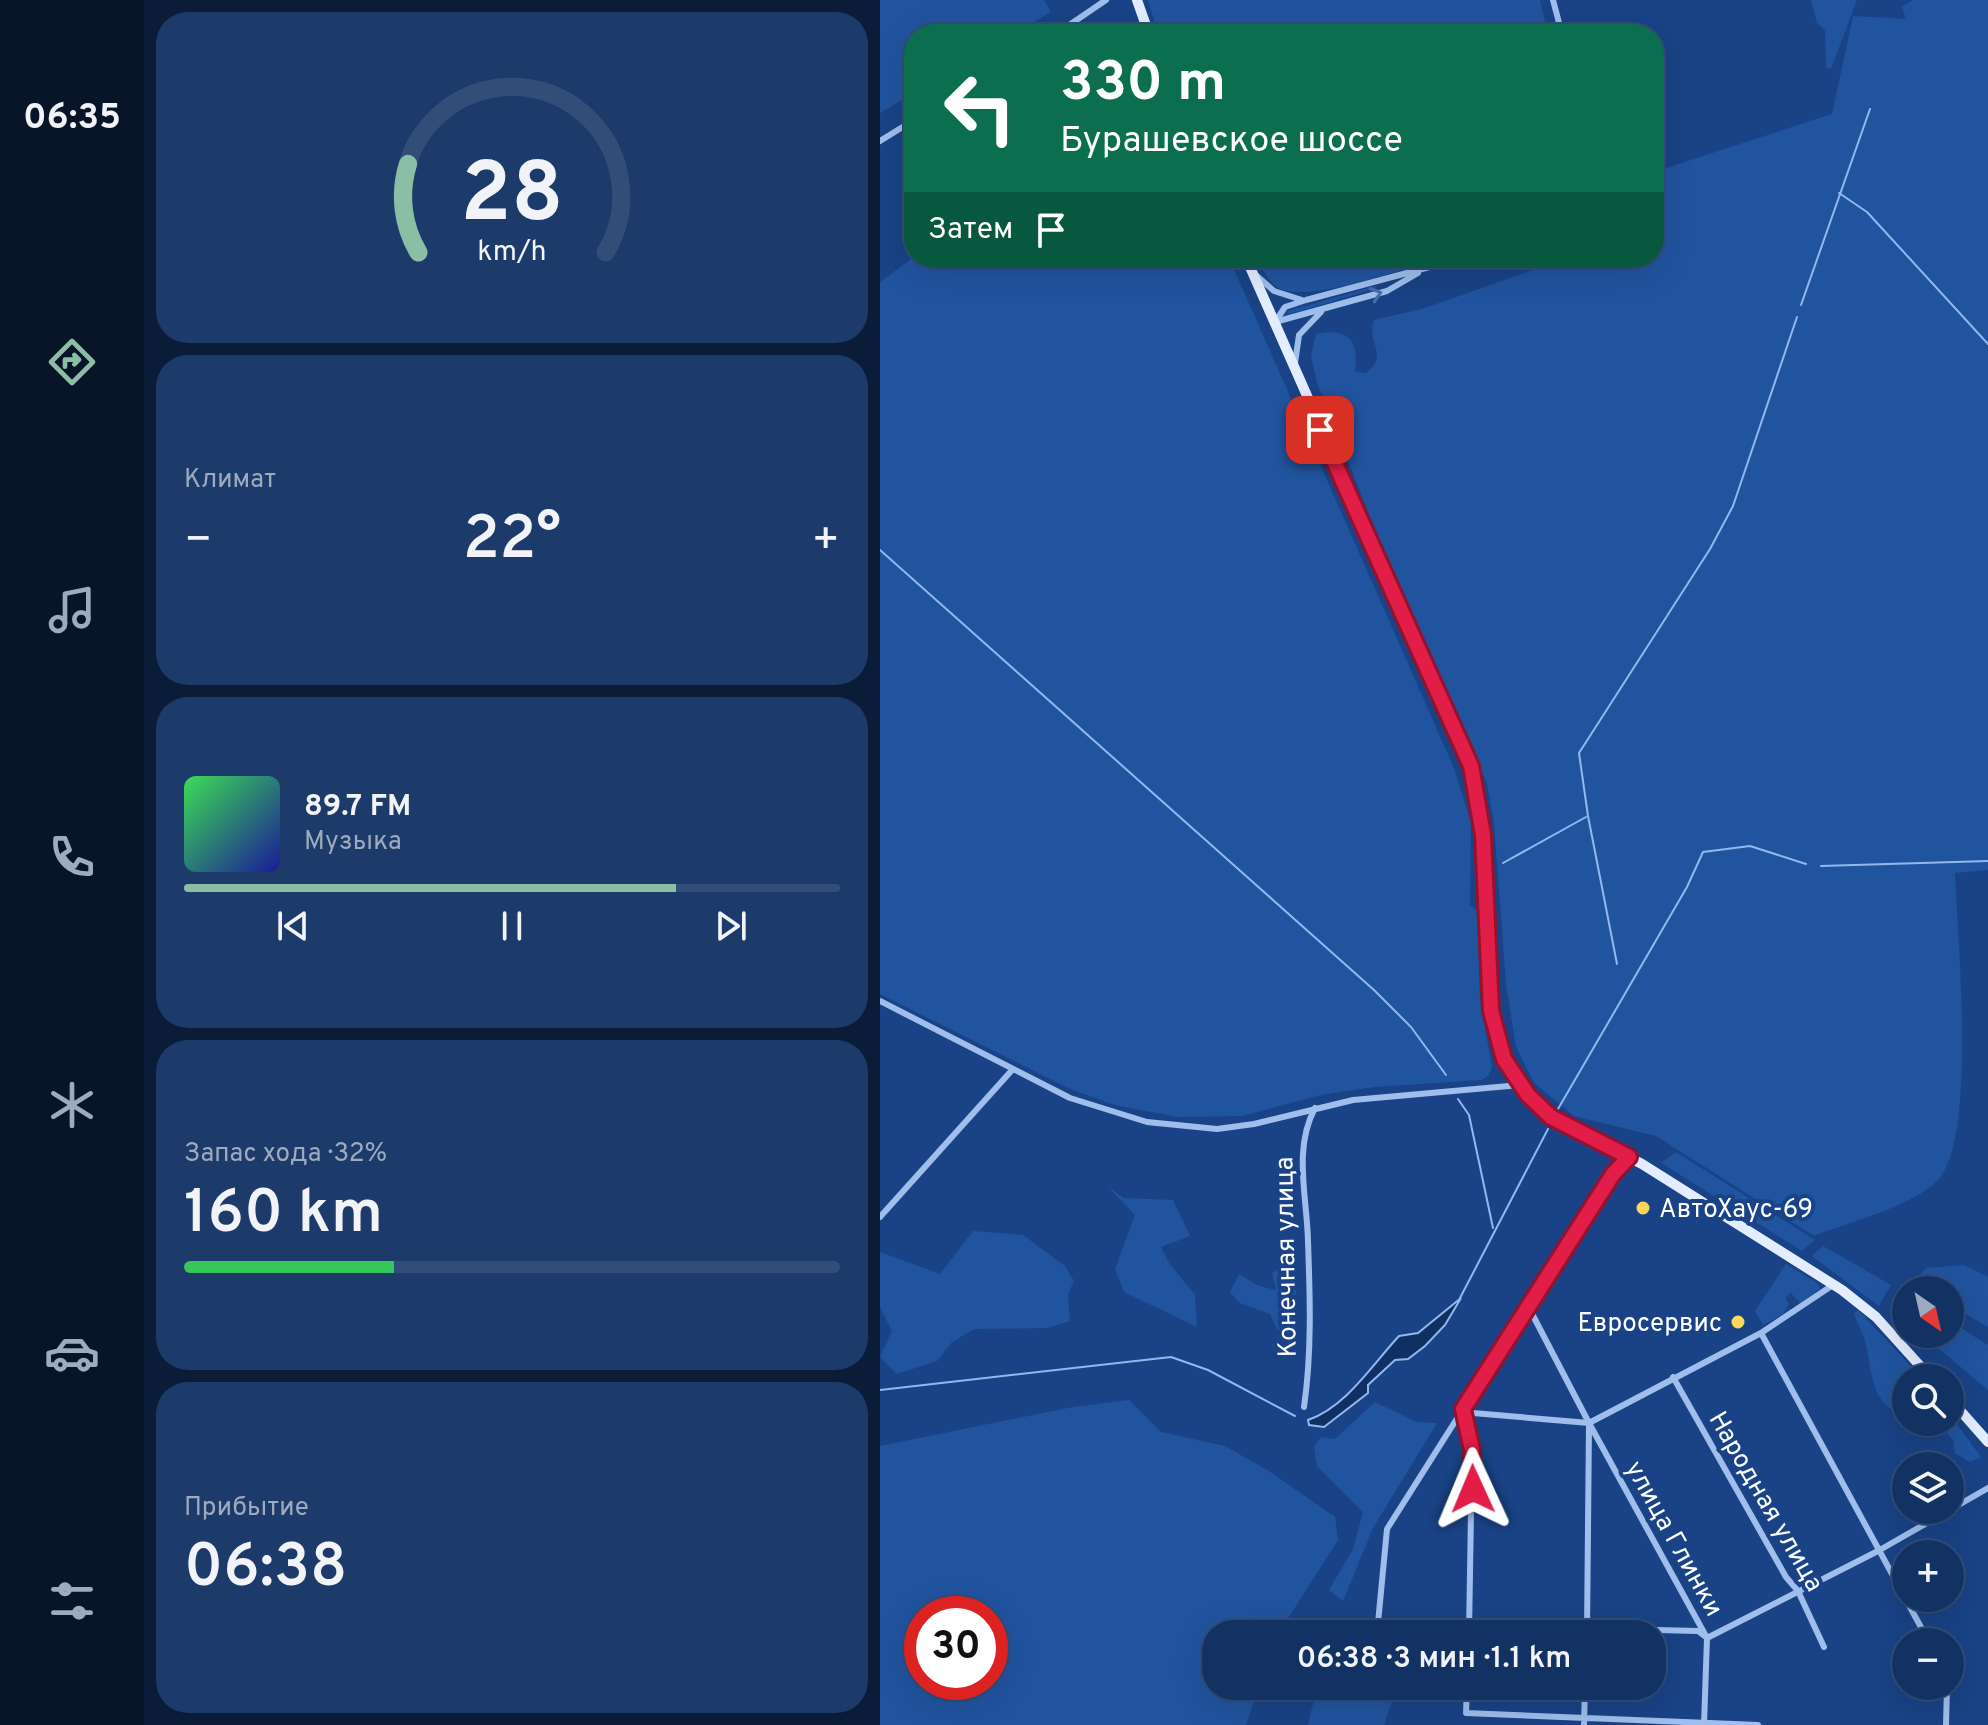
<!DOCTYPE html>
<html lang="ru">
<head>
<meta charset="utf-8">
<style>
  body { margin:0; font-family:Overpass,sans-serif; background:#1c3a6a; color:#f1f3f6; height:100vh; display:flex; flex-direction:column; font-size:30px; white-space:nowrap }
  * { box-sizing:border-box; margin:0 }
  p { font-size:26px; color:#9daabf }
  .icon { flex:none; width:44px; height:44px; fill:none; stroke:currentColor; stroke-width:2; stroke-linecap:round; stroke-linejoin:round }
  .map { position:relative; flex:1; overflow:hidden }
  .drawer { display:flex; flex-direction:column; gap:12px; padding:12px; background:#0a1c37; width:736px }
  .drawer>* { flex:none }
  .hud { position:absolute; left:24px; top:24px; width:760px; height:244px; border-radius:32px; box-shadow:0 8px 32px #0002,0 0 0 2px #324d78; background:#0b6e4f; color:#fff; overflow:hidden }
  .needle { width:52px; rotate:146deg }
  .tools { position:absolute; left:1012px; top:1276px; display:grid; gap:16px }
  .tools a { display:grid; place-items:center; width:72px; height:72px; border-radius:50%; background:#133264; box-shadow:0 8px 32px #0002,0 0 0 2px #324d78; font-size:40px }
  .speed { position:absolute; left:24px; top:1596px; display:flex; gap:16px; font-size:40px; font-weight:700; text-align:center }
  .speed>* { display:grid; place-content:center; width:104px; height:104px; border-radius:50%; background:#133264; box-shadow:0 8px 32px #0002,0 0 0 2px #324d78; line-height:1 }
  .speed .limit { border:12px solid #d22; background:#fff; color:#111 }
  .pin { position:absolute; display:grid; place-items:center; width:68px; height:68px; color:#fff; margin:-34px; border-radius:16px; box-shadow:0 4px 12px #0006 }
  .me { position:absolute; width:88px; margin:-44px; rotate:359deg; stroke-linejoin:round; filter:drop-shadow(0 0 6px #0008) }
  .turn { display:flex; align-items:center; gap:28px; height:168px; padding:0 24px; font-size:36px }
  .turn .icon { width:104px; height:104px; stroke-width:2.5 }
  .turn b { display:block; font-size:56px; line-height:68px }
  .then { display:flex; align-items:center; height:76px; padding:0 24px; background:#0003; gap:16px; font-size:30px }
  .big { font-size:60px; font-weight:600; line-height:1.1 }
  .drawer .widget { flex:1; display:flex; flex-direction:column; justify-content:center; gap:12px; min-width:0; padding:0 28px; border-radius:32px; background:#1c3a6a }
  .drawer .dial { align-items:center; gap:0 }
  .dial svg { height:208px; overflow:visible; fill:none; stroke:#324d78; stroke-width:7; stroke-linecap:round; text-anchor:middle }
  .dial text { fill:#f1f3f6; stroke:none }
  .song { display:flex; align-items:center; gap:24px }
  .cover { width:96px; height:96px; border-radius:12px; background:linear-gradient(135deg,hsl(130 70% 55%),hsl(240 70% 35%)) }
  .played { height:8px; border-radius:4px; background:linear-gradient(90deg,#8abfa5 75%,#324d78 75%) }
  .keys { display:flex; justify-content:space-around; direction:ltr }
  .heat { display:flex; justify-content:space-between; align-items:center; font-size:44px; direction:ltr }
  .charge { height:12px; border-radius:6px; background:linear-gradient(90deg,#34c759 32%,#324d78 0) }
  .trip { position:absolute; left:322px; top:1620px; width:464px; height:80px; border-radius:32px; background:#133264; box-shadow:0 8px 32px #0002,0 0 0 2px #324d78; font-weight:600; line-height:80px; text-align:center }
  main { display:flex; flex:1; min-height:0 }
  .dock { display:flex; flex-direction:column; width:144px; justify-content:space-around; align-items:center; background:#081428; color:#9daabf }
  .dock .icon { width:56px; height:56px }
  .dock .current { color:#8abfa5 }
  .dock b { font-size:36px; color:#f1f3f6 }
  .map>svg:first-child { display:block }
  .green { fill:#21549f; fill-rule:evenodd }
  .water { fill:#103063; stroke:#91b8ef; stroke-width:2 }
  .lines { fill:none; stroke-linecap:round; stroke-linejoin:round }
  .stream { stroke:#91b8ef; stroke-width:2 }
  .street { stroke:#9fbeec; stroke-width:6 }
  .primary { stroke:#e4edff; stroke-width:10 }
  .oneway { stroke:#486eaa }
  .route-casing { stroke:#92132f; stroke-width:20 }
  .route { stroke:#e11d48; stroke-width:14 }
  .poi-dot { fill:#ffd75a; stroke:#194386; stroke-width:3 }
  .labels { text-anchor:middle; stroke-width:8; stroke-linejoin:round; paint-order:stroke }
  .poi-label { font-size:26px; fill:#fff; stroke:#194386; text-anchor:start }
  .street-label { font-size:26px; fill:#fff; stroke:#194386 }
</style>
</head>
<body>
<main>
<nav class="dock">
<b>06:35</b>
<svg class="icon current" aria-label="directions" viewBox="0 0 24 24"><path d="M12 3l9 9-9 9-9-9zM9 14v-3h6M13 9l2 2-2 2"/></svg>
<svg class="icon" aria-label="music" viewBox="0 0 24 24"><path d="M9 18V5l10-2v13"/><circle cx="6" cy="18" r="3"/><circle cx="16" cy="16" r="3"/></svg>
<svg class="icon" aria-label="phone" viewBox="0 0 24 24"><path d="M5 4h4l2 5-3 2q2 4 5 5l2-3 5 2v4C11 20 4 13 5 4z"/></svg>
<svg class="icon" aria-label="climate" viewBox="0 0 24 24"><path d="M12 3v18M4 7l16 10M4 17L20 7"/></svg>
<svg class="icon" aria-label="car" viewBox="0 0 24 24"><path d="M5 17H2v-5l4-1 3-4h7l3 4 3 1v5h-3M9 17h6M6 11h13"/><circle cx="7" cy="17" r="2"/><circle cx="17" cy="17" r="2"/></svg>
<svg class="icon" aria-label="filters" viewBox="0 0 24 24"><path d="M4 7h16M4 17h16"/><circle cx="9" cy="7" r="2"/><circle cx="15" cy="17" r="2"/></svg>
</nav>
<section class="drawer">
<div class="widget dial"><svg viewBox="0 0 100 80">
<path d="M14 69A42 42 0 1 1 86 69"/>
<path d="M14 69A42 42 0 0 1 10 35" stroke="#8abfa5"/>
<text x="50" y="56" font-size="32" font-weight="700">28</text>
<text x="50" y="72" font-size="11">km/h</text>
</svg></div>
<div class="widget"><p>Климат</p>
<div class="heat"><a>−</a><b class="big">22°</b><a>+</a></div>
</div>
<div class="widget">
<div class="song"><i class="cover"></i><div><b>89.7 FM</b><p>Музыка</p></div></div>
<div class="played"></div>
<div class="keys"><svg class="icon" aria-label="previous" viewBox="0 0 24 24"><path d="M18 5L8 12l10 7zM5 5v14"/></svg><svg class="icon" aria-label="pause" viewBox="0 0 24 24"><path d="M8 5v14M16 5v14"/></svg><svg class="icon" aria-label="next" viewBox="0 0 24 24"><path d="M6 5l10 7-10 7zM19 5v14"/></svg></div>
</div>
<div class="widget"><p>Запас хода · 32%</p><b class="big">160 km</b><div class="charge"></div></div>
<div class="widget"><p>Прибытие</p><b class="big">06:38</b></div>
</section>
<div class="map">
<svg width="1108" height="1725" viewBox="0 0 1108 1725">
  <rect width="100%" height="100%" fill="#194386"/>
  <path class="green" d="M0 0H164L171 12 133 34H34V93L0 113Z
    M268 0H660L668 34H278Z
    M931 0H977L951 69 946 67 945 30 937 23Z
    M1033 0H1108V870L1075 873C1077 935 1098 1141 1057 1181 1031 1207 968 1222 934 1236L776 1136 694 1116 654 1083 636 1047 626 984 614 823 607 784 488 512 437 382 431 356 436 334C469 327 479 340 475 372L486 373C510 353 486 345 494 320L542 309 687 258H774V172L952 114 973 16 1026 19 1022 7Z
    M34 257 349 258 574 768 591 823 590 906 597 910 600 999 612 1067 609 1075 602 1080 494 1087 441 1095 362 1116 298 1117 234 1105 188 1088 0 994V282Z
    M377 258H560C524 268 430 304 398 288 387 281 383 269 377 258Z
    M495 286 497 288 410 314 405 312Z
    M796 1152 935 1240 922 1251 781 1163Z
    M228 1187 244 1198 293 1200 310 1236 281 1247 289 1263 315 1295 317 1327 244 1292 235 1269 255 1215Z
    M93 1231 143 1235 185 1266 194 1281 188 1294 190 1321 168 1328 94 1329 72 1342 57 1361 17 1374 0 1357 12 1331 0 1307V1252L60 1274Z
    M943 1246 1011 1285 999 1306 932 1256Z
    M906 1264 937 1283 940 1289 920 1303 911 1293 905 1298 909 1304 903 1314 883 1325 875 1311Z
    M1084 1265 1108 1277V1327L1070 1305V1290H1028L1046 1268Z
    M399 1268 416 1270 417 1347 404 1344 390 1314 360 1303 350 1292 359 1274 379 1286 396 1290 392 1273Z
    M978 1310 1042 1378H1026V1415C991 1408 992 1372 986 1344 983 1334 978 1324 974 1314Z
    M1070 1321 1108 1345V1390L1058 1348 1049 1334H1070Z
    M249 1400 281 1432 345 1446 389 1471 455 1517 458 1540 398 1634H336V1686H379L366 1725H0V1446L193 1407ZM42 1614H110V1682H42Z
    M495 1402 537 1422 557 1423 493 1528 463 1601 449 1590 473 1549 483 1512 437 1466 434 1446 441 1437 455 1439Z
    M1070 1415 1101 1457 1090 1462 1075 1453 1073 1440 1057 1422H1070Z
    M437 1686H507L513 1698 504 1725H428Z"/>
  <path class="water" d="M581 1298 565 1325 545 1346 528 1359 515 1360 488 1385V1393L444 1427 429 1425 428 1420C466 1407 492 1365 519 1336L538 1333Z"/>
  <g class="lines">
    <path class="stream" d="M959 193 987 212 1108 344
      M921 305 990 109
      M0 550 494 990 531 1027 566 1075
      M623 863 706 817
      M941 866 1108 861
      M737 964 708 816 699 753 830 549 853 506 917 317
      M578 1099 589 1115 613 1228
      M678 1109 807 887 823 852 870 846 926 864
      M580 1298 668 1129
      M0 1390 291 1357 328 1370 415 1416"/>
    <path class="street" d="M673 0 682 34
      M176 34 226 0
      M0 141 34 120
      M377 276 394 291 422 300
      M395 322 405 307 426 300 583 258
      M395 322 507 291 538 273
      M415 363 419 335 441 312
      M0 1001 190 1098 267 1122 337 1129 374 1124 473 1100 640 1085
      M0 1217 133 1069
      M648 1306 709 1423 707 1634
      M881 1333 1049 1642
      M793 1377 906 1577 918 1591 944 1647
      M424 1407C432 1352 430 1296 428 1241 427 1196 413 1149 435 1108
      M709 1423 881 1333 953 1285
      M589 1634 592 1450 583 1409 733 1174 749 1157
      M587 1686 586 1713 878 1725
      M704 1725 705 1686
      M824 1725 827 1638 709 1423 593 1413 583 1409 507 1529 498 1623 818 1631 827 1638 998 1551 1108 1488
      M1066 1725 1067 1686"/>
    <path class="primary" d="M257 0 269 34
      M366 258 591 766 603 835 611 1017 621 1053 640 1085 671 1117 762 1164 962 1290 996 1317 1051 1378
      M1070 1399 1108 1442"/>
  </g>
  <defs><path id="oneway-chevron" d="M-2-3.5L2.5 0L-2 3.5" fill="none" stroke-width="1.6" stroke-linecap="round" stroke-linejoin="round" transform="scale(2)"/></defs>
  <use class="oneway" href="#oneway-chevron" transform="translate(496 294) rotate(-18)"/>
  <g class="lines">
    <g class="route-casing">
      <path id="route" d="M440 430 591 766 603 835 611 1011 624 1059 648 1095 671 1117 749 1157 733 1174 583 1409 592 1450 593 1489"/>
    </g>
    <use href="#route" class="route"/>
  </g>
  <g class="poi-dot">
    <circle cx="763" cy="1208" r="8"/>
    <circle cx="858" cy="1322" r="8"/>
  </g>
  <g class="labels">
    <g class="poi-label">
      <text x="779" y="1217">АвтоХаус-69</text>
      <text x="842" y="1331" text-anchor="end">Евросервис</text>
    </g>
    <g class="street-label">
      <text transform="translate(405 1257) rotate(-91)" y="9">Конечная улица</text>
      <text transform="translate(887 1501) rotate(60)" y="9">Народная улица</text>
      <text transform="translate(795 1538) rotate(61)" y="9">улица Глинки</text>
    </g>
  </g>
</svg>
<div class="tools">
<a><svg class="needle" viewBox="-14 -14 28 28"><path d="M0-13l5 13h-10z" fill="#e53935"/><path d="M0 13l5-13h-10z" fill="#9daabf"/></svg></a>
<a><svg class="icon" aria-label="search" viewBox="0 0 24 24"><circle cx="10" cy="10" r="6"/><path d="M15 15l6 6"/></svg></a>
<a><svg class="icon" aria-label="layers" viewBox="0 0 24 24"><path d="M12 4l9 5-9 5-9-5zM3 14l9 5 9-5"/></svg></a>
<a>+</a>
<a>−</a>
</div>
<div class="speed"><div class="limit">30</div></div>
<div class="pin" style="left:440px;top:430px;background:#d93025"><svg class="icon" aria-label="arrive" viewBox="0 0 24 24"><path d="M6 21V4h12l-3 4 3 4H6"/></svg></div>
<svg class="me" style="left:593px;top:1489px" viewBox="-20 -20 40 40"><path d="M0-17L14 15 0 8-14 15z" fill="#e11d48" stroke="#fff" stroke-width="4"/></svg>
<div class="trip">06:38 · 3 мин · 1.1 km</div>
<div class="hud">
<div class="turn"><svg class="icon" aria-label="left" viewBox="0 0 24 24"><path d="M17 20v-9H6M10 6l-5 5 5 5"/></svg><div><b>330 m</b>Бурашевское шоссе</div></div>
<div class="then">Затем<svg class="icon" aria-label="arrive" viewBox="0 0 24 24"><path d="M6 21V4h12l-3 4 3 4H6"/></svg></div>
</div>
</div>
</main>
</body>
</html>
